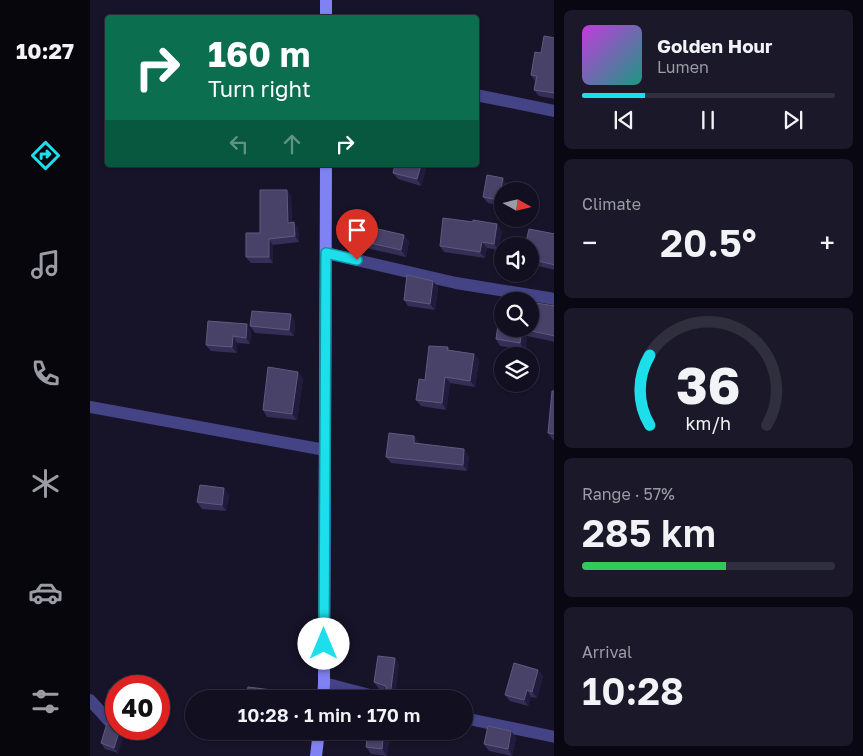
<!DOCTYPE html>
<html lang="en">
<head>
<meta charset="utf-8">
<style>
  body { margin:0; font-family:"Golos Text",sans-serif; background:#1a1829; color:#f1f3f6; height:100vh; display:flex; flex-direction:column; font-size:19px; white-space:nowrap }
  * { box-sizing:border-box; margin:0 }
  p { font-size:16px; color:#9c9ca5 }
  .icon { flex:none; width:28px; height:28px; fill:none; stroke:currentColor; stroke-width:2; stroke-linecap:round; stroke-linejoin:round }
  .map { position:relative; flex:1; overflow:hidden }
  .side { display:flex; flex-direction:column; gap:10px; padding:10px; background:#090812; width:309px }
  .side>* { flex:none }
  .banner { position:absolute; left:15px; top:15px; width:374px; height:152px; border-radius:5px; box-shadow:0 1px 4px #0004,0 0 0 1px #302f3e; background:#0b6e4f; color:#fff; overflow:hidden }
  .needle { width:32px; rotate:98deg }
  .buttons { position:absolute; left:404px; top:182px; display:grid; gap:10px }
  .buttons a { display:grid; place-items:center; width:45px; height:45px; border-radius:50%; background:#110f20; box-shadow:0 1px 4px #0004,0 0 0 1px #302f3e; font-size:25px }
  .speed { position:absolute; left:15px; top:675px; display:flex; gap:10px; font-size:25px; font-weight:700; text-align:center }
  .speed>* { display:grid; place-content:center; width:65px; height:65px; border-radius:50%; background:#110f20; box-shadow:0 1px 4px #0004,0 0 0 1px #302f3e; line-height:1 }
  .speed .limit { border:8px solid #d22; background:#fff; color:#111 }
  .pin { position:absolute; display:grid; place-items:center; width:42px; height:42px; color:#fff; margin:-51px -21px; border-radius:50% 50% 50% 0; rotate:-45deg; box-shadow:0 0 5px #0007 }
  .pin .icon { rotate:45deg }
  .me { position:absolute; width:55px; margin:-28px; rotate:0deg; stroke-linejoin:round; filter:drop-shadow(0 0 4px #0008) }
  .turn { display:flex; align-items:center; gap:18px; height:105px; padding:0 20px; font-size:22px }
  .turn .icon { width:65px; height:65px; stroke-width:2.5 }
  .turn b { display:block; font-size:35px; line-height:42px }
  .lanes { display:flex; align-items:center; height:48px; padding:0 20px; background:#0003; justify-content:center; gap:25px; direction:ltr }
  .lanes .off { opacity:.35 }
  .big { font-size:38px; font-weight:600; line-height:1.1 }
  .side .widget { flex:1; display:flex; flex-direction:column; justify-content:center; gap:8px; min-width:0; padding:0 18px; border-radius:8px; background:#1a1829 }
  .side .dial { align-items:center; gap:0 }
  .dial svg { height:130px; overflow:visible; fill:none; stroke:#302f3e; stroke-width:7; stroke-linecap:round; text-anchor:middle }
  .dial text { fill:#f1f3f6; stroke:none }
  .song { display:flex; align-items:center; gap:15px }
  .cover { width:60px; height:60px; border-radius:8px; background:linear-gradient(135deg,hsl(290 70% 55%),hsl(170 70% 35%)) }
  .played { height:5px; border-radius:2px; background:linear-gradient(90deg,#1ddeeb 25%,#302f3e 25%) }
  .keys { display:flex; justify-content:space-around; direction:ltr }
  .heat { display:flex; justify-content:space-between; align-items:center; font-size:28px; direction:ltr }
  .charge { height:8px; border-radius:4px; background:linear-gradient(90deg,#34c759 57%,#302f3e 0) }
  .trip { position:absolute; left:95px; top:690px; width:288px; height:50px; border-radius:25px; background:#110f20; box-shadow:0 1px 4px #0004,0 0 0 1px #302f3e; font-weight:600; line-height:50px; text-align:center }
  main { display:flex; flex:1; min-height:0 }
  .menu { display:flex; flex-direction:column; width:90px; justify-content:space-around; align-items:center; background:#07060d; color:#9c9ca5 }
  .menu .icon { width:35px; height:35px }
  .menu .current { color:#1ddeeb }
  .menu b { font-size:22px; color:#f1f3f6 }
  .map>svg:first-child { display:block }
  .lines { fill:none; stroke-linecap:round; stroke-linejoin:round }
  .street { stroke:#434385; stroke-width:12 }
  .secondary { stroke:#8081f3; stroke-width:12 }
  .wall { fill:#352e56 }
  .shaded-wall { fill:#211c3d }
  .building { fill:#484168; stroke:#605a7f }
  .route-casing { stroke:#139099; stroke-width:12 }
  .route { stroke:#1ddeeb; stroke-width:9 }
</style>
</head>
<body>
<main>
<nav class="menu">
<b>10:27</b>
<svg class="icon current" aria-label="directions" viewBox="0 0 24 24"><path d="M12 3l9 9-9 9-9-9zM9 14v-3h6M13 9l2 2-2 2"/></svg>
<svg class="icon" aria-label="music" viewBox="0 0 24 24"><path d="M9 18V5l10-2v13"/><circle cx="6" cy="18" r="3"/><circle cx="16" cy="16" r="3"/></svg>
<svg class="icon" aria-label="phone" viewBox="0 0 24 24"><path d="M5 4h4l2 5-3 2q2 4 5 5l2-3 5 2v4C11 20 4 13 5 4z"/></svg>
<svg class="icon" aria-label="climate" viewBox="0 0 24 24"><path d="M12 3v18M4 7l16 10M4 17L20 7"/></svg>
<svg class="icon" aria-label="car" viewBox="0 0 24 24"><path d="M5 17H2v-5l4-1 3-4h7l3 4 3 1v5h-3M9 17h6M6 11h13"/><circle cx="7" cy="17" r="2"/><circle cx="17" cy="17" r="2"/></svg>
<svg class="icon" aria-label="filters" viewBox="0 0 24 24"><path d="M4 7h16M4 17h16"/><circle cx="9" cy="7" r="2"/><circle cx="15" cy="17" r="2"/></svg>
</nav>
<div class="map">
<svg width="465" height="756" viewBox="0 0 465 756">
  <rect width="100%" height="100%" fill="#17142a"/>
  <g class="lines">
    <path class="street" d="M386 95 465 111
      M236 253 366 283 465 299
      M0 407 235 450
      M234 683 295 699
      M0 700 19 721
      M374 718 465 737"/>
    <path class="secondary" d="M236 0V18
      M233 699 234 683 236 165
      M226 756 229 731"/>
  </g>
  <path class="wall" d="M465 38V99L449 96 444 90 445 81 441 75 451 53Z
    M337 165 331 186 308 179 303 173Z
    M417 185 412 191V206L398 203 393 197Z
    M197 190 201 196 202 222 208 228 209 242 183 245V263H161L156 257Z
    M412 231 408 250 397 248 395 258 354 252 350 246Z
    M465 234V270L440 264V246Z
    M271 241H319L316 257 276 248Z
    M348 287 345 310 318 306 314 300Z
    M465 306V342L437 336 435 350 410 346 406 339Z
    M205 321 204 336 165 333 160 326Z
    M161 330 160 344 147 343V353L121 351 116 345Z
    M358 347 360 350 384 354 389 360 385 387 360 383 356 410 331 406 326 400 335 380Z
    M213 378 207 420 177 417 173 410Z
    M465 391V440H463L458 433Z
    M329 442V444L379 456 377 471 301 463 296 457Z
    M139 495 136 511 112 509 107 502Z
    M305 658 309 665 298 694V692L289 689 284 682Z
    M448 670 453 676 447 698 441 697 438 706 420 701 415 695Z
    M26 692 28 753 15 749 11 743 23 717 22 711 19 709 15 704Z
    M278 731H300L297 756 281 754 276 747Z
    M421 731 426 738 422 756 399 751 394 744Z"/>
  <path class="shaded-wall" d="M331 165H337L331 186 327 179Z
    M413 178 417 185 416 191H412V205L409 200Z
    M197 190 201 196 202 229 198 223Z
    M204 222 208 228 209 242 205 236Z
    M407 224 412 231 408 250 404 244Z
    M314 235 319 241 316 257 311 250Z
    M179 239 183 245V263L179 257Z
    M392 242 397 248 395 258 390 252Z
    M343 281 348 287 345 310 340 304Z
    M201 314 205 321 204 336 199 330Z
    M157 324 161 330 160 344 156 338Z
    M432 329 437 336 435 350 430 343Z
    M143 336 147 343V353L142 347Z
    M384 354 389 360 385 387 380 381Z
    M208 372 213 378 207 420 202 414Z
    M355 377 360 383 356 410 352 403Z
    M324 436 329 442 328 449 324 443Z
    M374 449 379 456 377 471 373 465Z
    M134 488 139 495 136 511 132 505Z
    M305 658 309 665 305 699H301L300 696Z
    M448 670 453 676 447 698 442 692Z
    M437 690 441 697 438 706 434 700Z
    M198 692 202 697V699H197Z
    M30 729H36L28 753 24 748Z
    M294 731H300L297 756 292 749Z
    M421 731 426 738 422 756 418 749Z"/>
  <path class="building" d="M163 15 187 18H162Z
    M454 36 465 38V93L444 90 447 76 441 75 445 52 451 53Z
    M305 165H331L327 179 303 173Z
    M397 175 413 178 409 200 393 197Z
    M170 190H197L198 223 204 222 205 236 179 239V257H156V233H170Z
    M353 218 383 222V220L407 224 404 244 392 242 390 252 350 246Z
    M275 226 314 235 311 250 271 241Z
    M439 229 465 234V265L440 259V246H435Z
    M317 275 343 281 340 304 314 300Z
    M412 297 437 301H412V329H440V302L465 306V336L432 329 430 343 406 339Z
    M162 311 201 314 199 330 160 326Z
    M118 321 157 324 156 338 143 336 142 347 116 345Z
    M339 346 358 347 357 350 384 354 380 381 355 377 352 403 326 400 329 379 335 380Z
    M178 367 208 372 202 414 173 410Z
    M462 391H465V434L458 433Z
    M299 433 324 436V443L374 449 373 465 296 457Z
    M110 485 134 488 132 505 107 502Z
    M288 656 305 658 300 696H301V699H294L298 694 296 686 284 682Z
    M424 663 448 670 442 692 437 690 434 700 415 695Z
    M158 687 198 692 197 699H156Z
    M19 690 26 692V729H30L24 748 11 743 17 723 23 717 22 708 15 704Z
    M398 726 421 731 418 749 394 744Z
    M278 731H294L292 749 276 747Z"/>
  <g class="lines">
    <g class="route-casing">
      <path id="route" d="M234 644 236 253 267 260"/>
    </g>
    <use href="#route" class="route"/>
  </g>
</svg>
<div class="buttons">
<a><svg class="needle" viewBox="-14 -14 28 28"><path d="M0-13l5 13h-10z" fill="#e53935"/><path d="M0 13l5-13h-10z" fill="#9c9ca5"/></svg></a>
<a><svg class="icon" aria-label="sound" viewBox="0 0 24 24"><path d="M4 9h4l5-4v14l-5-4H4zM17 9q2 3 0 6"/></svg></a>
<a><svg class="icon" aria-label="search" viewBox="0 0 24 24"><circle cx="10" cy="10" r="6"/><path d="M15 15l6 6"/></svg></a>
<a><svg class="icon" aria-label="layers" viewBox="0 0 24 24"><path d="M12 4l9 5-9 5-9-5zM3 14l9 5 9-5"/></svg></a>
</div>
<div class="speed"><div class="limit">40</div></div>
<div class="pin" style="left:267px;top:260px;background:#d93025"><svg class="icon" aria-label="arrive" viewBox="0 0 24 24"><path d="M6 21V4h12l-3 4 3 4H6"/></svg></div>
<svg class="me" style="left:234px;top:644px" viewBox="-20 -20 40 40"><circle r="19" fill="#fff"/><path d="M0-13L10 11 0 6-10 11z" fill="#1ddeeb"/></svg>
<div class="trip">10:28 · 1 min · 170 m</div>
<div class="banner">
<div class="turn"><svg class="icon" aria-label="right" viewBox="0 0 24 24"><path d="M7 20v-9h11M14 6l5 5-5 5"/></svg><div><b>160 m</b>Turn right</div></div>
<div class="lanes"><svg class="icon off" aria-label="left" viewBox="0 0 24 24"><path d="M17 20v-9H6M10 6l-5 5 5 5"/></svg><svg class="icon off" aria-label="ahead" viewBox="0 0 24 24"><path d="M12 20V5M6 11l6-6 6 6"/></svg><svg class="icon" aria-label="right" viewBox="0 0 24 24"><path d="M7 20v-9h11M14 6l5 5-5 5"/></svg></div>
</div>
</div>
<section class="side">
<div class="widget">
<div class="song"><i class="cover"></i><div><b>Golden Hour</b><p>Lumen</p></div></div>
<div class="played"></div>
<div class="keys"><svg class="icon" aria-label="previous" viewBox="0 0 24 24"><path d="M18 5L8 12l10 7zM5 5v14"/></svg><svg class="icon" aria-label="pause" viewBox="0 0 24 24"><path d="M8 5v14M16 5v14"/></svg><svg class="icon" aria-label="next" viewBox="0 0 24 24"><path d="M6 5l10 7-10 7zM19 5v14"/></svg></div>
</div>
<div class="widget"><p>Climate</p>
<div class="heat"><a>−</a><b class="big">20.5°</b><a>+</a></div>
</div>
<div class="widget dial"><svg viewBox="0 0 100 80">
<path d="M14 69A42 42 0 1 1 86 69"/>
<path d="M14 69A42 42 0 0 1 14 26" stroke="#1ddeeb"/>
<text x="50" y="56" font-size="32" font-weight="700">36</text>
<text x="50" y="72" font-size="11">km/h</text>
</svg></div>
<div class="widget"><p>Range · 57%</p><b class="big">285 km</b><div class="charge"></div></div>
<div class="widget"><p>Arrival</p><b class="big">10:28</b></div>
</section>
</main>
</body>
</html>
